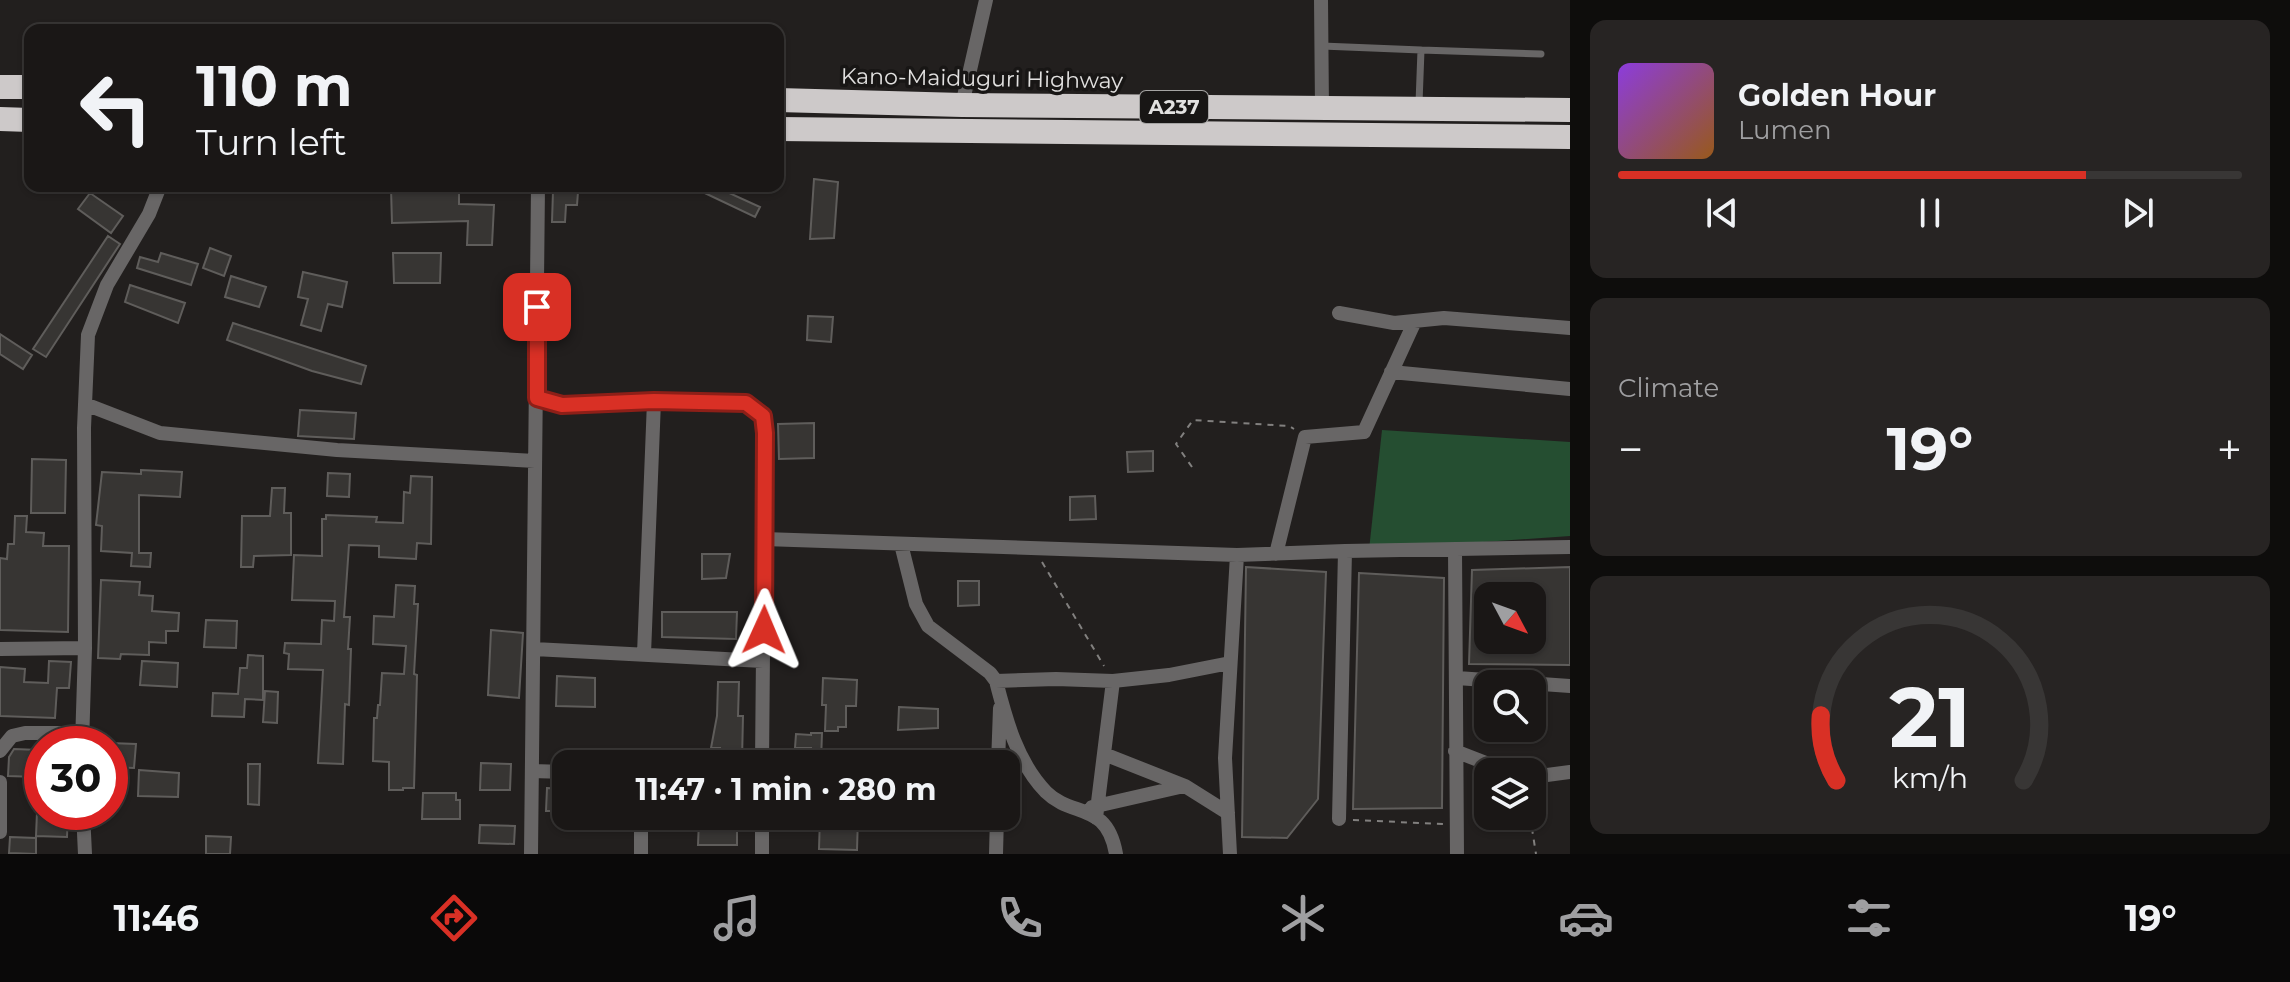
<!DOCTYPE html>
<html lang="en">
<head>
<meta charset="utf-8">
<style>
  body { margin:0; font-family:Montserrat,sans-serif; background:#272423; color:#f1f3f6; height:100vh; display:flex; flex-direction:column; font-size:30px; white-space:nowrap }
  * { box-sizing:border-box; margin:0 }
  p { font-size:26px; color:#9f9fa1 }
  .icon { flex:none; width:44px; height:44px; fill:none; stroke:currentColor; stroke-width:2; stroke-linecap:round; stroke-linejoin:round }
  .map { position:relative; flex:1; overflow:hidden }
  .drawer { display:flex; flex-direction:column; gap:20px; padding:20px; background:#0e0d0c; width:720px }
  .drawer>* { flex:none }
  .hud { position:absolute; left:24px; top:24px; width:760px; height:168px; border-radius:16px; box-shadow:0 2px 6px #0004,0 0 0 2px #383635; background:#1a1716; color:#f1f3f6; overflow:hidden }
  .needle { width:52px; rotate:131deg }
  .fabs { position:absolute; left:1474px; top:582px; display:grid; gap:16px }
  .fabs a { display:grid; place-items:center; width:72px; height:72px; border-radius:16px; background:#1a1716; box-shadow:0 2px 6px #0004,0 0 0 2px #383635; font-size:40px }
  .speed { position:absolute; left:24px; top:726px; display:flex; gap:16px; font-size:40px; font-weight:700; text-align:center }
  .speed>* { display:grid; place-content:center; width:104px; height:104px; border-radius:50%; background:#1a1716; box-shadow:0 2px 6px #0004,0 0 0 2px #383635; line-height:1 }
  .speed .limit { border:12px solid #d22; background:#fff; color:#111 }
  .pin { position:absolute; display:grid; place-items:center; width:68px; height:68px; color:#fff; margin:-34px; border-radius:16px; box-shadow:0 4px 12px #0006 }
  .me { position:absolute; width:88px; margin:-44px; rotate:1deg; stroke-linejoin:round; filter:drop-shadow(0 0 6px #0008) }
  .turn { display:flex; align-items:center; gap:28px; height:168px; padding:0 40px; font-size:36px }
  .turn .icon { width:104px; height:104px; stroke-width:2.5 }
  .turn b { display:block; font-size:56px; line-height:68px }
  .big { font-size:60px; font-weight:700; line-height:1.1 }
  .drawer .widget { flex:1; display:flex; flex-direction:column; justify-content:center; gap:12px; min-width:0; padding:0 28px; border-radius:16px; background:#272423 }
  .drawer .dial { align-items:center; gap:0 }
  .dial svg { height:208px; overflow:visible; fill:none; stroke:#383635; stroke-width:7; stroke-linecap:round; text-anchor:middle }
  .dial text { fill:#f1f3f6; stroke:none }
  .song { display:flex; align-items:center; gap:24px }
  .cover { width:96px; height:96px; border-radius:12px; background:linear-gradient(135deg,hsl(270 70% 55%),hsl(30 70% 35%)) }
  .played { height:8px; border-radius:4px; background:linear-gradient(90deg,#d93025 75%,#383635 75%) }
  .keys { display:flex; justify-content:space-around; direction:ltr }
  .heat { display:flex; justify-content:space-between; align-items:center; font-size:44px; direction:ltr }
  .trip { position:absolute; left:552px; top:750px; width:468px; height:80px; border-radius:16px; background:#1a1716; box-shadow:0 2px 6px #0004,0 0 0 2px #383635; font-weight:700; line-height:80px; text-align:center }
  .dock { display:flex; height:128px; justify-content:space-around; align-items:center; background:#0a0909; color:#9f9fa1 }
  .dock .icon { width:56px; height:56px }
  .dock .on { color:#d93025 }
  .dock b { font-size:36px; color:#f1f3f6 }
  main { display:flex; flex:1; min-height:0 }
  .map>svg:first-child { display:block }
  .green { fill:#254e31 }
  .building { fill:#373533; stroke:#5f5d5b; stroke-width:2; fill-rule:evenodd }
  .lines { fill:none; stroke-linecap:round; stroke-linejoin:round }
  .path { stroke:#82807f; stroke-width:2; stroke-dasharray:6 6; stroke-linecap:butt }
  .lane { stroke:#686666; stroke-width:7 }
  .street { stroke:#686666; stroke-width:14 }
  .highway { stroke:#cdc9c9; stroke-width:24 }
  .route-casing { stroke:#8d1f18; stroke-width:20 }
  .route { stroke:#d93025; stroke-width:14 }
  .labels { text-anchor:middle; stroke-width:7; stroke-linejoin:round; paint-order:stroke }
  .shield { fill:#181615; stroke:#a5a4a3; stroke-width:2 }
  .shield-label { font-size:20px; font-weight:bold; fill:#e2e1e0 }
  .street-label { font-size:22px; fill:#e2e1e0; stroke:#181615 }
</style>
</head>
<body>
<main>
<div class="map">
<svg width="1570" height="854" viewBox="0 0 1570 854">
  <rect width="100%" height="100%" fill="#221f1e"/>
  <path class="green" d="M1382 430 1570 442V536L1369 550Z"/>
  <path class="building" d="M814 179 838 182 834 238 810 239Z
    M459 186V204L494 205 492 245H467L468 221 392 223 391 188Z
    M690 186H714L760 207 755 217Z
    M553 191 578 192 577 205H566L565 222H552Z
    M90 193 123 216 111 233 78 209Z
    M108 236 120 244 46 357 33 349Z
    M210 248 231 256 224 276 203 268Z
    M161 253 198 264 191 285 137 268 140 257 158 262Z
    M393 253H441L440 283H394Z
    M303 272 347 282 342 307 328 304 321 331 301 325 308 299 298 297Z
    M231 276 266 287 259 307 225 297Z
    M130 285 185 303 178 323 125 302Z
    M808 316 833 317 831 342 807 340Z
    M233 323 366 366 361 384 312 371 227 340Z
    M0 334 32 355 23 369 0 354Z
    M300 410 356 413 354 439 298 436Z
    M814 423V458L779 459 778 424Z
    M1153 451V471L1128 472 1127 452Z
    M32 459 66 460 65 513H31Z
    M141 470 182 472 180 497 139 495V553H151L150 567 131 566 132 553 101 551 102 526 96 525 102 472 141 474Z
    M328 473 350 474 349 497 327 496Z
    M411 476 432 477 431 544 417 543 416 559 379 557V546L349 545 344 617H350L348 649H351L349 705 345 704 343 764 318 763 323 670 288 669 289 654 284 653 285 643 321 644 322 620 334 621 335 601 292 600 294 555 322 556V519H326V515L377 517 376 522 403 523 404 492 410 493Z
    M272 488H285L284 513H291V555L254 556 253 567H241L242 516H270Z
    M1095 496 1096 519 1070 520V497Z
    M15 516H27L26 532 44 533 43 546H69L68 632 0 630V558L7 559 8 544H14Z
    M702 554H730L726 578 702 579Z
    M1246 567 1326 572 1318 799 1287 838 1242 837Z
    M1570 567V665L1469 664 1472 570ZM1488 596H1532V640H1488Z
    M1359 573 1444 578 1442 808 1353 809Z
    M101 580 140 582 139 595 153 596 152 611 179 613 178 631H166V643L149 642V655L121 654 120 659 98 658Z
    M958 581H979V605L958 606Z
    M396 585 415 586 414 604H418L414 674 417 675 414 788H403V790H389V762L373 761 374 718H377L378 705H380L382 673 404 674 406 646 373 644 374 616 394 617Z
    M662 612H737L736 639 662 637Z
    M206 620 237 621 236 648 204 647Z
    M491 630 523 633 519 698 488 695Z
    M248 655 263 656V700L245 699 244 717 212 716 213 693 238 694 240 668H247Z
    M49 661 71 662 69 688H57L55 718 0 716V667L25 669 24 682 48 683Z
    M142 661 178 663 177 687 140 685Z
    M557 676 595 678V707L556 706Z
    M823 678 857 680 856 706H846V727H838V731H825L826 705H822Z
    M718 682H739L738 716H743L742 760 719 759 720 748H711L717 716Z
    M265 691 278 692 277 723 263 722Z
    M899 707 938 709V728L898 730Z
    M811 733H822L821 761H810L811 748H795L796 734 811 735Z
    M110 743 136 744 134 768 110 767Z
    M14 749 38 750 37 777 8 776 9 757Z
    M481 763 511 764 510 790H480Z
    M248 764H260L259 805 248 804Z
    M139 770 179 773 178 797 138 796Z
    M547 788 566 789V811H546Z
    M423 793H456V800H460V819H422Z
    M37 812H68L67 837 36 836Z
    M820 816H858L857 850 819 849Z
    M699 820 737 821V845H698Z
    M480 825 515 826 514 844 479 843Z
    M206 836 231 837 230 854H206Z
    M10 837 36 838V854L9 853Z"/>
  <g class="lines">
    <path class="path" d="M1192 467 1176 444 1193 420 1289 426 1294 429
      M1042 562 1104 666
      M1530 816 1536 854
      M1353 820 1443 824"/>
    <path class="lane" d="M1322 46 1421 50 1419 103
      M1421 50 1541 54"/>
    <path class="street" d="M1321 0 1322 108
      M962 105 986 0
      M1339 313 1394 323 1444 318 1570 328
      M1391 372 1570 389
      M537 398 562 405 693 400 746 403 763 416 765 433 762 764
      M85 404 160 433 337 450 535 461
      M764 539 1237 555 1345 551 1570 547
      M901 544 916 604 928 626 990 673 996 681C1006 720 1017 762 1046 792 1072 818 1107 801 1116 854
      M1455 549 1457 854
      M1276 554 1305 437 1364 432 1415 321
      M0 649 85 648
      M534 649 763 661
      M644 654 654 401
      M1457 678 1570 686
      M996 681 1056 679 1113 681
      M82 744 85 648 84 428 88 335 107 285 149 214 160 186
      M0 751 12 736 25 733H82
      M1455 751 1509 772
      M1104 754 1185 786 1228 813
      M998 764 1000 708
      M532 771 566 772
      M1532 777 1570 772
      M0 782V832
      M1092 807 1184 786
      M83 812 85 854
      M641 816V854
      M1096 818 1113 681 1169 675 1230 663
      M1339 819 1345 551
      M531 854 538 186
      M762 854V816
      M996 854 997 816
      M1230 854 1225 758 1237 555"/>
    <path class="highway" d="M0 87H30
      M778 100 962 105 1570 110
      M0 119 30 120
      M778 129 1570 137"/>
  </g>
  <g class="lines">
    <g class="route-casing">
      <path id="route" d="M537 307V398L562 405 654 401 746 403 763 416 765 433 764 630"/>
    </g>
    <use href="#route" class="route"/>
  </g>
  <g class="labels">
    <rect class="shield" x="1140" y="91" width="68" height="32" rx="6"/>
    <g class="shield-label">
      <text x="1174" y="114">A237</text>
    </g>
    <g class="street-label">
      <text transform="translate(982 78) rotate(1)" y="8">Kano-Maiduguri Highway</text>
    </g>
  </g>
</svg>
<div class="fabs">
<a><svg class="needle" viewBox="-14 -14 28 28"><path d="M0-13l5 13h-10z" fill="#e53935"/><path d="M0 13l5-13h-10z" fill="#9f9fa1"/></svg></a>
<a><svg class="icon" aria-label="search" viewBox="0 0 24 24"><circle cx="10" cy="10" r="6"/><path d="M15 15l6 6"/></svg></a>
<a><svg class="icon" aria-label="layers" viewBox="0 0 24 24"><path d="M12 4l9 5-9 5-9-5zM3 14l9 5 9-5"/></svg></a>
</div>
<div class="speed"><div class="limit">30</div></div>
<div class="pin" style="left:537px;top:307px;background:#d93025"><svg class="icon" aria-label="arrive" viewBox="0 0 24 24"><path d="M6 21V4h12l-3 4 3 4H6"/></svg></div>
<svg class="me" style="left:764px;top:630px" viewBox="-20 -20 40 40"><path d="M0-17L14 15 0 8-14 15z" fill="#d93025" stroke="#fff" stroke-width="4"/></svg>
<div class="trip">11:47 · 1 min · 280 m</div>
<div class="hud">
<div class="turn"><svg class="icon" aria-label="left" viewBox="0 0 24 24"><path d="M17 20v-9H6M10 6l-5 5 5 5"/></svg><div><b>110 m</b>Turn left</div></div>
</div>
</div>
<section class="drawer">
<div class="widget">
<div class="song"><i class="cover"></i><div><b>Golden Hour</b><p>Lumen</p></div></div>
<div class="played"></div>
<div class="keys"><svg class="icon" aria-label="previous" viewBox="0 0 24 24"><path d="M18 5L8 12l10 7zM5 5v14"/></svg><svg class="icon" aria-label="pause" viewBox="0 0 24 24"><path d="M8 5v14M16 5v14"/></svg><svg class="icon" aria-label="next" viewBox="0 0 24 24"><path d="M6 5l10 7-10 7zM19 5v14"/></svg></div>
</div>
<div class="widget"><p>Climate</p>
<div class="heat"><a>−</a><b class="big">19°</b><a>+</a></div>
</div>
<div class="widget dial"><svg viewBox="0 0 100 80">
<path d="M14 69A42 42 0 1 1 86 69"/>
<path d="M14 69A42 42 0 0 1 8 44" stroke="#d93025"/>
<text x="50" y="56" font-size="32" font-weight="700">21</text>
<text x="50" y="72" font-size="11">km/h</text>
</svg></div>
</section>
</main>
<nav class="dock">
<b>11:46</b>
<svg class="icon on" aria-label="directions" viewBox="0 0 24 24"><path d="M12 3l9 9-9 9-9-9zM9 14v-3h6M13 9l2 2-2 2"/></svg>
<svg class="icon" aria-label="music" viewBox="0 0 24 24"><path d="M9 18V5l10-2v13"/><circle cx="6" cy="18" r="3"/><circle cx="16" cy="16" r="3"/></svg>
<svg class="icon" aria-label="phone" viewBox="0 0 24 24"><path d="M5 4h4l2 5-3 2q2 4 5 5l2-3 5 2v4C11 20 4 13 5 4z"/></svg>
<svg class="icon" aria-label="climate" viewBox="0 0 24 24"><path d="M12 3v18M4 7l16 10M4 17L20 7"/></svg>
<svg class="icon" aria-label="car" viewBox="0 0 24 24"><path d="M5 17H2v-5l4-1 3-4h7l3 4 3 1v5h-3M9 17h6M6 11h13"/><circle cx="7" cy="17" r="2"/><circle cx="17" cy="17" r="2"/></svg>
<svg class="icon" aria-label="filters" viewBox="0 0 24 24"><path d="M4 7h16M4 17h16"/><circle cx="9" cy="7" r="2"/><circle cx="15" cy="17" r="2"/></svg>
<b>19°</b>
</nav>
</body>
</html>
